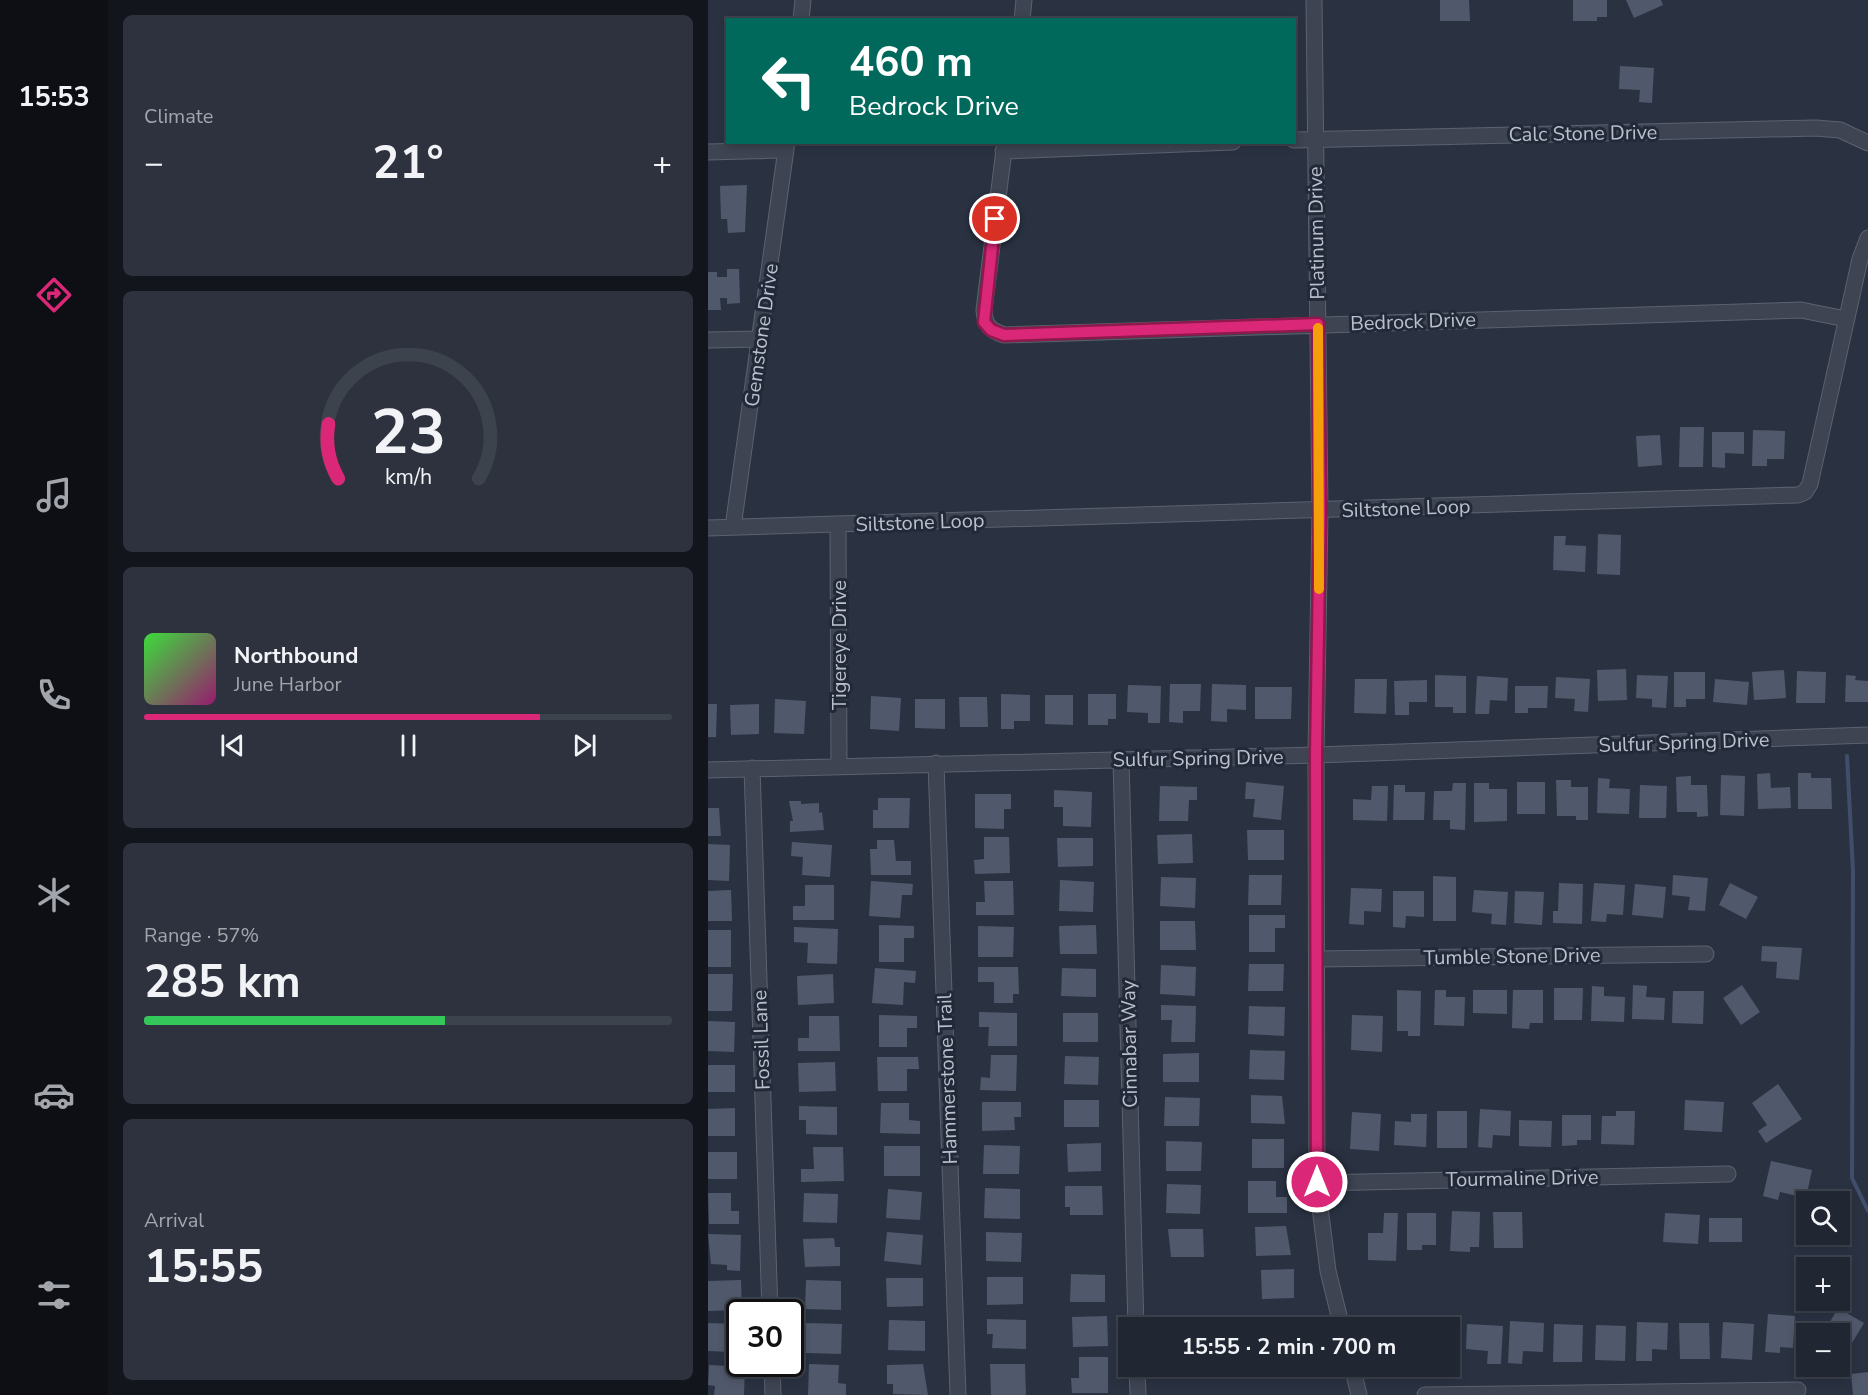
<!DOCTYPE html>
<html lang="en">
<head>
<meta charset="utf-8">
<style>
  body { margin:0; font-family:"Nunito Sans",sans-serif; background:#2d323e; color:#f1f3f6; height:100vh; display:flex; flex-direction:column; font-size:22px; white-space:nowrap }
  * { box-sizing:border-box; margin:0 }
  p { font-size:20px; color:#a2a5ac }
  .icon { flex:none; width:33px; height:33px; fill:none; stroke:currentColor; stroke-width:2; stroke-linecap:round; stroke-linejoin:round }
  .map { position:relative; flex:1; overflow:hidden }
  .drawer { display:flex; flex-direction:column; gap:15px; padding:15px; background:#12151c; width:600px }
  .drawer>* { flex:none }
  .banner { position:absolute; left:18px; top:18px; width:570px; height:126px; border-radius:0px; box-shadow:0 3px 9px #0003,0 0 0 2px #3d434d; background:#00695c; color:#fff; overflow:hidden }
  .tools { position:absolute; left:1088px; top:1191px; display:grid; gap:12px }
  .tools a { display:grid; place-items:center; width:54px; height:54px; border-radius:0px; background:#202632; box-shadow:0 3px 9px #0003,0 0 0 2px #3d434d; font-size:30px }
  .speed { position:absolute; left:18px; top:1299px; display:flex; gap:12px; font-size:30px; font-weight:700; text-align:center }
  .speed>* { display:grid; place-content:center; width:78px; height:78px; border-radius:50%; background:#202632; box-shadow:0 3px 9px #0003,0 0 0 2px #3d434d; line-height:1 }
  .speed .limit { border:3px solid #111; border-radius:9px; background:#fff; color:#111 }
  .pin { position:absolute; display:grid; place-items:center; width:51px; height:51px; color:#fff; margin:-26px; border:3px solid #fff; border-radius:50%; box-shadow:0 2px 6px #0007 }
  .me { position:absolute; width:66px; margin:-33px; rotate:0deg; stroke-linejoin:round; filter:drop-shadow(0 0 4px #0008) }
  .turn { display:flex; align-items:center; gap:21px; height:126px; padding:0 24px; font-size:27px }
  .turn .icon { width:78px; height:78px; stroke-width:2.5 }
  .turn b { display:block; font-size:42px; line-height:51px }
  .big { font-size:45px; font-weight:700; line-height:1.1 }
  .drawer .widget { flex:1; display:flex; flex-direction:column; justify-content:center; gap:9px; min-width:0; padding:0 21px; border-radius:9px; background:#2d323e }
  .drawer .dial { align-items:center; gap:0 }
  .dial svg { height:156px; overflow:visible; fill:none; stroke:#3d434d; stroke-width:7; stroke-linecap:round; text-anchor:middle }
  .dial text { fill:#f1f3f6; stroke:none }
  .song { display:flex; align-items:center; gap:18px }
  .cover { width:72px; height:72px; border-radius:9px; background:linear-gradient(135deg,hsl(120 70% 55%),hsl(320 70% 35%)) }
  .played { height:6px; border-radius:3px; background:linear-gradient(90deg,#db2777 75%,#3d434d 75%) }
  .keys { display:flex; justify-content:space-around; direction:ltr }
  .heat { display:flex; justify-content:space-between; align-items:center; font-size:33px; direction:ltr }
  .charge { height:9px; border-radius:4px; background:linear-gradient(90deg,#34c759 57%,#3d434d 0) }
  .trip { position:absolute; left:410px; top:1317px; width:342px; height:60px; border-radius:0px; background:#202632; box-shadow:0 3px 9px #0003,0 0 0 2px #3d434d; font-weight:700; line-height:60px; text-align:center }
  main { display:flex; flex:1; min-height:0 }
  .tabs { display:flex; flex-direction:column; width:108px; justify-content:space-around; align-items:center; background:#0d0f14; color:#a2a5ac }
  .tabs .icon { width:42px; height:42px }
  .tabs .on { color:#db2777 }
  .tabs b { font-size:27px; color:#f1f3f6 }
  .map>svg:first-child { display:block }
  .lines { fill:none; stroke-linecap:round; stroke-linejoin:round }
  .stream { stroke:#414e6a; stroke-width:4 }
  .building { fill:#50586b }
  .minor-casing { stroke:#5c626f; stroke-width:17 }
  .minor { stroke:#3e4452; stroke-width:15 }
  .route-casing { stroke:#8e194d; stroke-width:15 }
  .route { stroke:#db2777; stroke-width:10 }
  .slow { stroke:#f59e0b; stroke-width:10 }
  .labels { text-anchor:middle; stroke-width:6; stroke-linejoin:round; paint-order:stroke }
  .street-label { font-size:20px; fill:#bbc0cc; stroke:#222938 }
</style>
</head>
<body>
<main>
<nav class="tabs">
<b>15:53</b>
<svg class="icon on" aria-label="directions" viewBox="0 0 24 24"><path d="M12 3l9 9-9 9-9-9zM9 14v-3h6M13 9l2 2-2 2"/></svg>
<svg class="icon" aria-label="music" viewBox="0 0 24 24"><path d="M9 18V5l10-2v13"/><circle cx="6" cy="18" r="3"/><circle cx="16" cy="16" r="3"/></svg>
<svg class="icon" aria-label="phone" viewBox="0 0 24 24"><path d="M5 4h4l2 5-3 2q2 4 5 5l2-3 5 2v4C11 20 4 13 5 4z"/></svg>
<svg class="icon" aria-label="climate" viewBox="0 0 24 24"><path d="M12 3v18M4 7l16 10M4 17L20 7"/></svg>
<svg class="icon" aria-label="car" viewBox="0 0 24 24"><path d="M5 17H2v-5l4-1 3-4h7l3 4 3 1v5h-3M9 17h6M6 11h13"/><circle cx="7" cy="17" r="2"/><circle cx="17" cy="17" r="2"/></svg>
<svg class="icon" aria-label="filters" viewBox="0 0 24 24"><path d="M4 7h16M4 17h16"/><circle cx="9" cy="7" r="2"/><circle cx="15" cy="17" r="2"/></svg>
</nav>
<section class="drawer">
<div class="widget"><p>Climate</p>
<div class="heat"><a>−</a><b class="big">21°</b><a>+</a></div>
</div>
<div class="widget dial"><svg viewBox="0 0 100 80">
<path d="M14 69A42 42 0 1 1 86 69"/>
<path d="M14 69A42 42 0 0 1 9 41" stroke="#db2777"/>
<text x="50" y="56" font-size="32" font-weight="700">23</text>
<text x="50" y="72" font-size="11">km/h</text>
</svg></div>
<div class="widget">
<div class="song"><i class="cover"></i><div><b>Northbound</b><p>June Harbor</p></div></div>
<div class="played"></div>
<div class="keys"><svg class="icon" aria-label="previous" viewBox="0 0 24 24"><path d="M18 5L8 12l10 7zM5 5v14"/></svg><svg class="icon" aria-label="pause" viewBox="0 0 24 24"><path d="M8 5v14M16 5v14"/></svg><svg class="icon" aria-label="next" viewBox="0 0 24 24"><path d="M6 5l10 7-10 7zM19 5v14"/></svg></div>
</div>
<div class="widget"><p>Range · 57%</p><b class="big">285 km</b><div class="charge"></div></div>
<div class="widget"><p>Arrival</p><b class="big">15:55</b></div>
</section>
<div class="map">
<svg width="1160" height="1395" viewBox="0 0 1160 1395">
  <rect width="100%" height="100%" fill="#2a3242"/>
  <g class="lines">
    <path class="stream" d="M1139 756 1145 871 1144 1178 1160 1211"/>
  </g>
  <path class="building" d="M732 0H761L762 21H732Z
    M865 0H899V17H889V21H865Z
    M918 0H953L955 5 926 18Z
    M912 66 946 68 944 103 931 102 932 90 911 89Z
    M39 185 37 232 20 233 19 219H13L12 186Z
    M19 269H31L32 303 19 304V298H12L13 310H0V272H9V277H19Z
    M972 427H996L995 467H971Z
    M1045 430 1077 431 1076 459H1059V466H1044Z
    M1004 432H1036V454L1017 453V468L1004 467Z
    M952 435 954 465 930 467 928 436Z
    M890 534 913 535 912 575 889 574Z
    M846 536H858L857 545 878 546 877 572 845 570Z
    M918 669 919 700 890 701 889 670Z
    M1076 670 1078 698 1046 700 1044 672Z
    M1089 671 1118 672 1117 703H1088Z
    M966 672H997V699H978V707H966Z
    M727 675 758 676V713H745V707H727Z
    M929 675 960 676 958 708 944 707V699L928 698Z
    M1138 675 1148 676 1147 680 1160 681V702H1137Z
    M769 676 800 678 799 701 782 700 781 714H767Z
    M848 677 882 679 880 712 866 711 867 699 847 698Z
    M647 679H679L678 714 646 713Z
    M1007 679 1041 682 1039 705 1005 702Z
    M719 680V702H701V715H687L686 681Z
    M462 684H493L492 711H475V723L461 722Z
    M504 684 538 685V710L519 709V722L503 721Z
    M420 685 453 686 452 723H440V713L419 712Z
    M807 686H840L839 708H820V713H807Z
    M547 687H584L583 719H547Z
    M293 694 322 695V721H306V729H293Z
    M380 694H408V719H400V725H380Z
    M337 695H365V725L337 724Z
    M163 696 193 698 191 731 162 729Z
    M251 697H279L280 727H252Z
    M67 699 98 701 96 734 66 733Z
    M207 699H237V729L207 728Z
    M0 704H9L8 737H0Z
    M51 704V734L23 735 22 705Z
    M1062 773 1063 788 1082 787 1083 808 1050 809 1049 774Z
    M1090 773H1103V778H1123L1124 809H1090Z
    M1013 775 1037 776 1036 816 1012 815Z
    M983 776V785H999L1000 816 989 817V812H969L968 777Z
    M890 778 902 779 901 788 922 789 921 814 889 813Z
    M848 780H863V787H880V820H868V816H849Z
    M538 782 576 786 573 820 545 817 547 799H537Z
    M809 782H837V814H809Z
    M745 783H758L757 830 742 829V820H725L726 791H744Z
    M766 783H781V789H799V821L766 822Z
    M686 785H697V792H717L716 820H685Z
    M932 785 959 786 958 818H931Z
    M452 786 489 787V800H481L480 821H451Z
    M664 786H680L679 821 645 820V799L663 800Z
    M346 790 384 792 383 827 355 826V807H346Z
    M267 794H303V809H296V829L267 828Z
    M170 798H202L201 828H165V810H170Z
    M81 801H93V804L111 803V813L114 812 116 830 82 832V821H85Z
    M0 808H11L13 836H0Z
    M539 830H576V860H540Z
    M484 834 485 863 450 864 449 835Z
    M276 837H301L302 873 267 874 266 860 276 859Z
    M349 838H385V866L350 867Z
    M169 840H186L188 861H203V875H163L162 849H169Z
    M84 842 124 845 122 877 94 875 95 857 83 856Z
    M0 844 22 845 21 881 0 880Z
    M541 875H574L573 905H540Z
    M965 875 1000 878 997 911 980 910 982 897 964 895Z
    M725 876 748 877V921H725Z
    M453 877 488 878 487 908 452 906Z
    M352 880 386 882 385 912 351 911Z
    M163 881 205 884 204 895H194L192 918 161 916Z
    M276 881H305L306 915H268V902H277Z
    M851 883 875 884 874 924 845 923V911H850Z
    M886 883 917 885 915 915 899 914 898 922 883 921Z
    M1022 883 1050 897 1038 919 1011 905Z
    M927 884 958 887 955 918 924 915Z
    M97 885H126V920H85V906H97Z
    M643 888 674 889 673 912 656 911V925L641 924Z
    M23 890 24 921H0V891Z
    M766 890 800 892 798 925 783 924 784 914 764 912Z
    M685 891H716V917L698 916 697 928 685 927Z
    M807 891 836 892 834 925 806 923Z
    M541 915H577V928H567V952H541Z
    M452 921H487L488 950H452Z
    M171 925 206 926V938H196V962H171Z
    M388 925 389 954H352L351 926Z
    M270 926 306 927 305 957H270Z
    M86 927 130 929 129 964 99 963 100 943 86 942Z
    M0 930H23V967H0Z
    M1054 946 1094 948 1091 980 1068 978 1069 962 1053 961Z
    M541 964H576L575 991H540Z
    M453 965 488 967 487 996 452 994Z
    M270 967H310L311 994H305V1003H286V982H270Z
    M167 968 208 971 207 983 196 982 195 1005 164 1003Z
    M354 968 388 969V997L353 996Z
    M0 974H25L24 1011H0Z
    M125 974 126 1003 90 1005 89 976Z
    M925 985 939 986 938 997 957 998 956 1020 924 1019Z
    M1034 985 1052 1012 1033 1025 1015 998Z
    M884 986 896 987V996L917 997 916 1022 883 1021Z
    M846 988H875L874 1020H846Z
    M689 990 713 991 712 1036H700V1031H689Z
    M727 990H738V997H757L756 1026 726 1025Z
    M765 990H799V1014L765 1013Z
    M805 990H835V1023H822L821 1029 804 1028Z
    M965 991H996L995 1024 964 1023Z
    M453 1005 488 1006 487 1042H463L464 1020H453Z
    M541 1006 577 1007 576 1036 540 1034Z
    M271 1012 309 1013V1046H280L281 1027H271Z
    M355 1013H390V1042H355Z
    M171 1015 209 1016V1028H199V1047H171Z
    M644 1015 675 1016 674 1052 643 1050Z
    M101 1016H131L132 1051H90V1038H101Z
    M0 1021 27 1022 26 1052 0 1051Z
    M542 1050 577 1051 576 1080 541 1079Z
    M491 1053V1082H455V1054Z
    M283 1055H309L308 1091 272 1090 273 1077 282 1078Z
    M357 1056 391 1057 390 1085 356 1084Z
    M169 1057H210L211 1069H199V1091H170Z
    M127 1062 128 1091 91 1092 90 1063Z
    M0 1065H27V1092H0Z
    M1070 1084 1094 1119 1058 1143 1050 1131 1059 1125 1044 1103Z
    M543 1095 574 1096 577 1124 543 1123Z
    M457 1097 492 1098 491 1126H456Z
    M356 1100H391V1127H356Z
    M977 1100 1016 1102 1014 1132 976 1130Z
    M274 1102H313V1117H306L307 1130 274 1131Z
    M173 1103H201V1120L212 1121V1134L172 1133Z
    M91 1106 129 1107V1135L98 1134V1120H91Z
    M27 1108V1136H0V1109Z
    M772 1109 803 1111 802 1136 785 1135 784 1148 770 1147Z
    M729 1111H759V1148H729Z
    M908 1111H927L926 1145 893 1144 894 1116H908Z
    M644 1112 673 1114 671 1151 642 1149Z
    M703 1114H719L718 1147 686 1145 687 1121 703 1122Z
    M854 1115H883V1140H869V1145L854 1146Z
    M811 1120 844 1121 843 1147 811 1146Z
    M544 1139H576V1168H544Z
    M458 1141 494 1142 493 1171H458Z
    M393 1143V1171L360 1172 359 1144Z
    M276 1145 312 1146 311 1174H275Z
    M176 1146H212V1176H176Z
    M105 1147H135L136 1181 93 1182V1169H106Z
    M0 1152H29V1179H0Z
    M1063 1161 1104 1170 1098 1198 1072 1192 1070 1200 1055 1196Z
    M540 1181H568V1197H579V1213H540Z
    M459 1184 493 1185 492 1214 458 1213Z
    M357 1186H394L395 1215H362V1207H357Z
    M277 1188 312 1189V1219L276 1218Z
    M180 1189 214 1192 212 1220 178 1218Z
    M0 1193H23V1211H31V1224H1Z
    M96 1193 130 1194 129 1223 95 1222Z
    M744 1211 772 1212 771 1247H762V1252L742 1251Z
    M785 1212H814L815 1248H786Z
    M676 1213H690L688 1261 660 1260V1233H675Z
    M699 1213H728V1245H714V1250H699Z
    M957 1213 992 1215 990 1244 955 1242Z
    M1001 1218H1034V1242H1001Z
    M578 1226 583 1255 548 1256 547 1227Z
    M460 1229H495L496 1257H463Z
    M179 1232 215 1235 213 1265 176 1261Z
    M278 1232 314 1233 313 1262 278 1261Z
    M0 1234 33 1235 32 1271 19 1270V1265L3 1264Z
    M126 1238 127 1247H132V1266L97 1267 95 1239Z
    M586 1269V1298L554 1299 553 1270Z
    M363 1274 397 1275V1302H362Z
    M279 1277H315V1304L279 1305Z
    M178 1278H215V1306L179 1307Z
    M33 1280 34 1310 0 1311V1281Z
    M98 1280 133 1281V1310L97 1309Z
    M1130 1308 1156 1323 1138 1353 1131 1348V1334H1115Z
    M1060 1314 1087 1316 1085 1348 1072 1347V1353L1057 1352Z
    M399 1316 400 1346 365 1347 364 1317Z
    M279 1319 318 1320V1349L284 1348 285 1334H279Z
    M181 1320 217 1321V1351L180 1350Z
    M802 1321 836 1323 835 1352 815 1351 814 1364 800 1363Z
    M929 1322 960 1323 959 1350 944 1349V1361H928Z
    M1015 1322 1046 1324 1044 1360 1013 1358Z
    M0 1323 29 1324 32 1356H21L22 1352 0 1351Z
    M98 1323 134 1324 133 1354 98 1353Z
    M971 1323H1001L1002 1359H972Z
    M759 1324 795 1326 793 1364H779L780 1351 758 1349Z
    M846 1324 875 1325 874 1362H845Z
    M888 1325 918 1326 917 1361 887 1360Z
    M741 1328H751L749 1355 741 1354Z
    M371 1357H400V1393H364L363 1378H371Z
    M101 1364 131 1365 130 1383 138 1384V1395H100Z
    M215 1364 220 1395 185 1394V1384H179V1365Z
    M282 1364H317L318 1395H283Z
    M1 1365 37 1367 36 1395H6L7 1386 0 1385Z
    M1160 1372V1395H1145L1143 1374Z"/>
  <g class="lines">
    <g class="minor-casing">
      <path id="minor" d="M606 0 612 511 608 755 609 1183 620 1271 634 1328
        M93 20 95 0
        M314 20 316 0
        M586 140 1108 128 1132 130 1160 143
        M297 142 276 310C277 326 282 330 296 335L1093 310 1138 319
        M295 151 525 142
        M0 152 78 150
        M0 340 52 339
        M130 524 131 767
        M25 527 79 142
        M0 528 1090 495 1097 492 1102 484 1152 259 1160 238
        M413 760 428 1328
        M228 763 250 1395
        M44 768 62 1312
        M0 770 608 755 1160 735
        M609 959 998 954
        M609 1183 1020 1174
        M64 1364 65 1395
        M429 1366 430 1395
        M644 1366 651 1395
        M717 1395 1090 1390"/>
    </g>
    <use href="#minor" class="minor"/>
  </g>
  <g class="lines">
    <g class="route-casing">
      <path id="route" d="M287 219 276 322 283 330 296 335 610 324 612 511 608 755 609 1182"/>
    </g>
    <use href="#route" class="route"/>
    <path class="slow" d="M610 328 611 589"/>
  </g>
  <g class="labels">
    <g class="street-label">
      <text transform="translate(875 133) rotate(-1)" y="7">Calc Stone Drive</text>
      <text transform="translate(608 233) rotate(-91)" y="7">Platinum Drive</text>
      <text transform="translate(705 321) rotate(-2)" y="7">Bedrock Drive</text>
      <text transform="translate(53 335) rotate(-82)" y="7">Gemstone Drive</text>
      <text transform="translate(698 508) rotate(-2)" y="7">Siltstone Loop</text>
      <text transform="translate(212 522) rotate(-2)" y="7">Siltstone Loop</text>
      <text transform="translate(131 645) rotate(-90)" y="7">Tigereye Drive</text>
      <text transform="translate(976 742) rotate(-2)" y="7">Sulfur Spring Drive</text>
      <text transform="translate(490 758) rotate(-1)" y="7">Sulfur Spring Drive</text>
      <text transform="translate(804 956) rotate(-1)" y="7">Tumble Stone Drive</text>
      <text transform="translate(53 1040) rotate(-92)" y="7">Fossil Lane</text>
      <text transform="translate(421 1044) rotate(-91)" y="7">Cinnabar Way</text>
      <text transform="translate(239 1079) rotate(-92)" y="7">Hammerstone Trail</text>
      <text transform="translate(814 1178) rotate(-1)" y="7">Tourmaline Drive</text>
    </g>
  </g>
</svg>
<div class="tools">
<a><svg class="icon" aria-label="search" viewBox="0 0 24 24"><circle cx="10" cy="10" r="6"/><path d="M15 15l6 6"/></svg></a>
<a>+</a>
<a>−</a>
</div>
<div class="speed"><div class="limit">30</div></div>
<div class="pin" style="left:287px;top:219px;background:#d93025"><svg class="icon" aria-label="arrive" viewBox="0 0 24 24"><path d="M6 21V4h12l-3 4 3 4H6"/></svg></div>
<svg class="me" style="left:609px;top:1182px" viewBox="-20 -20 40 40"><circle r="17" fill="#db2777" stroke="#fff" stroke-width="3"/><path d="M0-11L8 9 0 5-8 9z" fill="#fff"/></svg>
<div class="trip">15:55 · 2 min · 700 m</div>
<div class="banner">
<div class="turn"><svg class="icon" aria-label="left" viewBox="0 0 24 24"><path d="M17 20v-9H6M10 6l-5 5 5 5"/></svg><div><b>460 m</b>Bedrock Drive</div></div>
</div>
</div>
</main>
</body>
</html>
